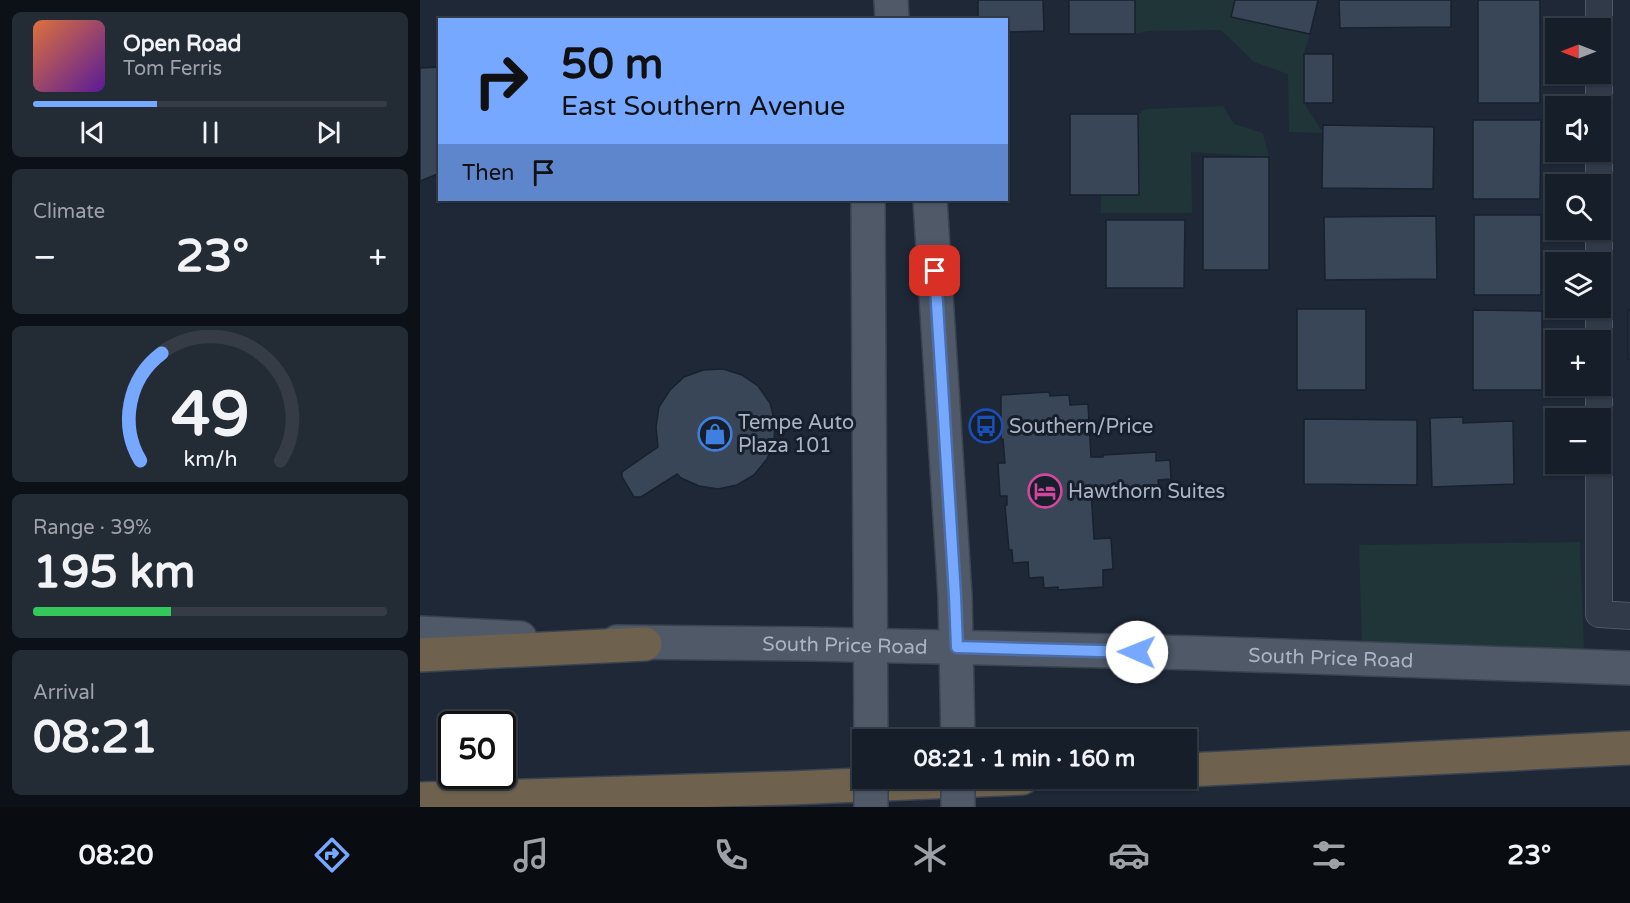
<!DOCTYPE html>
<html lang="en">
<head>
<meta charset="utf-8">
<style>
  body { margin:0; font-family:"Varela Round",sans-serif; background:#232b35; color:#f1f3f6; height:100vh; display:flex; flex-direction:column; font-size:22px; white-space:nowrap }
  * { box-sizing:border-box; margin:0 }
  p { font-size:20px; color:#9ea2a8 }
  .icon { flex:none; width:33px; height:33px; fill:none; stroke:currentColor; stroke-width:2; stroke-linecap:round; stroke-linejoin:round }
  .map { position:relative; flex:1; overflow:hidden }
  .drawer { display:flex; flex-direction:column; gap:12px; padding:12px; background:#0c1017; width:420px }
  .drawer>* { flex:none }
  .top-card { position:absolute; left:18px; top:18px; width:570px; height:183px; border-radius:0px; box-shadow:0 2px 4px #0004,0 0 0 2px #353c46; background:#76a8ff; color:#111; overflow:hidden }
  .needle { width:39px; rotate:270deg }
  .fabs { position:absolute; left:1125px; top:18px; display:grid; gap:12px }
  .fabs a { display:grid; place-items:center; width:66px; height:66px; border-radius:0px; background:#161e29; box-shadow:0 2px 4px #0004,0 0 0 2px #353c46; font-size:30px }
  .speed { position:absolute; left:18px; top:711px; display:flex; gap:12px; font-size:30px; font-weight:700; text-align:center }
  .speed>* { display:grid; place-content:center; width:78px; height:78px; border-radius:50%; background:#161e29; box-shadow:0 2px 4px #0004,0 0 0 2px #353c46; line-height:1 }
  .speed .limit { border:3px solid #111; border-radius:9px; background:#fff; color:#111 }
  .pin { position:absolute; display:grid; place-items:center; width:51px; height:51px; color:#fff; margin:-26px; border-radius:12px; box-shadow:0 3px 9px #0006 }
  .me { position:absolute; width:66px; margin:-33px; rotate:271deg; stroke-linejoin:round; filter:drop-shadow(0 0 4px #0008) }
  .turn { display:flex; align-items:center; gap:21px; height:126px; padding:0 24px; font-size:27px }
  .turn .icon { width:78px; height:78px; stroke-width:2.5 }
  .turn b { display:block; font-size:42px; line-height:51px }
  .then { display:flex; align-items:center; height:57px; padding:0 24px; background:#0003; gap:12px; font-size:22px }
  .big { font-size:45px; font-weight:700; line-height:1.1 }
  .drawer .card { flex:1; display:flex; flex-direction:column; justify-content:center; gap:9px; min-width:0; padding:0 21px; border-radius:9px; background:#232b35 }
  .drawer .dial { align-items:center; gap:0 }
  .dial svg { height:156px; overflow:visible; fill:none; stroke:#353c46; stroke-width:7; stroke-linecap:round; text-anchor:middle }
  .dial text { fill:#f1f3f6; stroke:none }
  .song { display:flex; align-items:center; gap:18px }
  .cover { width:72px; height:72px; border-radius:9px; background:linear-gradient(135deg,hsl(20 70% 55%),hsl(270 70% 35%)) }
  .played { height:6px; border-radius:3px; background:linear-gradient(90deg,#76a8ff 35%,#353c46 35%) }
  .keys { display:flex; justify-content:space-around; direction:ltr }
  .heat { display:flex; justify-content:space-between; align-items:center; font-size:33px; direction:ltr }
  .charge { height:9px; border-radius:4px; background:linear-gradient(90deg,#34c759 39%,#353c46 0) }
  .trip { position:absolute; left:432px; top:729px; width:345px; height:60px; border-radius:0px; background:#161e29; box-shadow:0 2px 4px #0004,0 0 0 2px #353c46; font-weight:700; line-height:60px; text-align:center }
  .dock { display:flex; height:96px; justify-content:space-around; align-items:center; background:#090c10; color:#9ea2a8 }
  .dock .icon { width:42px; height:42px }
  .dock .selected { color:#76a8ff }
  .dock b { font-size:27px; color:#f1f3f6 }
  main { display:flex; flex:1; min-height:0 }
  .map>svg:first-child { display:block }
  .green { fill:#203538 }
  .building { fill:#394658; stroke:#19212e; stroke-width:1.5 }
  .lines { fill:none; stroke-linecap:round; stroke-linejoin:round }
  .minor-casing { stroke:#4f5766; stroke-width:28 }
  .major-casing { stroke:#3b4351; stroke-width:36 }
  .highway-casing { stroke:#3c4452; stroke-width:36 }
  .minor { stroke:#313a48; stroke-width:26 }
  .major { stroke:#4f5968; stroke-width:33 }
  .highway { stroke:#6e624e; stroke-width:33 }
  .major-bridge-casing { stroke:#3b4351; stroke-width:36; stroke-linecap:butt }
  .major-bridge { stroke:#4f5968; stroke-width:33 }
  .route-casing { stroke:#4d6da6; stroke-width:15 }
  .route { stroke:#76a8ff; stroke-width:10 }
  .labels { text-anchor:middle; stroke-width:6; stroke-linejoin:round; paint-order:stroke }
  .poi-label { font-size:20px; fill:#abb4c5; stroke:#171f2c; text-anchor:start }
  .street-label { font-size:20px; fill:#abb4c5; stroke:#171f2c }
</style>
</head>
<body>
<main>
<section class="drawer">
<div class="card">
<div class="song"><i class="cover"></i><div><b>Open Road</b><p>Tom Ferris</p></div></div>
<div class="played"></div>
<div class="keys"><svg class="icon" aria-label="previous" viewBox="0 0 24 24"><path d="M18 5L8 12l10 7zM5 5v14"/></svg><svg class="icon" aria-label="pause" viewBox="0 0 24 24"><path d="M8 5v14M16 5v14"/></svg><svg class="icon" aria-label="next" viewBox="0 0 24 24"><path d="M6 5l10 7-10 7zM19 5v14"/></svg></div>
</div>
<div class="card"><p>Climate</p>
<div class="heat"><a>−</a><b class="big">23°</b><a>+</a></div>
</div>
<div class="card dial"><svg viewBox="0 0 100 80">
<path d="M14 69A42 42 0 1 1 86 69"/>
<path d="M14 69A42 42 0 0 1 25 14" stroke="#76a8ff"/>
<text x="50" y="56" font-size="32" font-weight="700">49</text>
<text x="50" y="72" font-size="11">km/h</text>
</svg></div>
<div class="card"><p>Range · 39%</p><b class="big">195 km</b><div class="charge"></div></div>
<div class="card"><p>Arrival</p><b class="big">08:21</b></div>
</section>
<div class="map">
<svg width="1210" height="807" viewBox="0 0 1210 807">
  <rect width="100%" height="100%" fill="#1e2837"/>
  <path class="green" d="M715 0H815L812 17 890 34 884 54V103L903 133 869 132 868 74 834 62 801 30 728 31 715 34Z
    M803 106 814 124 843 133 849 157 771 152 772 213H681V195L719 194 718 114 726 109Z
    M1160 542 1164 651 942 648 939 545Z"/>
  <path class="building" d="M558 0H623L624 31 586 32V20H558Z
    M649 0H715V34H649Z
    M815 0H898L890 34 811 17Z
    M919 0H1031V27L920 28Z
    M1058 0H1120V103H1058Z
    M333 18 338 20 208 19Z
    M884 54H913V103H884Z
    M20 67V173L0 181V68Z
    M650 114H718L719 195H650Z
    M1053 120H1121L1120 199H1053Z
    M903 125 1014 127 1013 189 902 188Z
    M783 157H849V270H783Z
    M1054 215H1121V295H1054Z
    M1016 216 1017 279 905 280 904 217Z
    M686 220H765L764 288H686Z
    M877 309H946V390H877Z
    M1053 310 1122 311V390H1053Z
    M1208 310H1210V359H1208Z
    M303 369 322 375 338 386 350 403 355 422 354 441 347 459 334 475 317 485 298 489 279 486 261 478 257 474 221 497H214L202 477V472L238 447 236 427 239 407 250 390 264 377 283 370Z
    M629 392 630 396 649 395 650 405 668 404 671 457H683V455L736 452V461L750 460 751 479 738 480 739 488 686 491V489L671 490 674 539 691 538 693 569 683 570V587L638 590V587L624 588 623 577 609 578 608 562 593 563 592 550H589L585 506 587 505V496H580L578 463H585L583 439H581V395Z
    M570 417 572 436 561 437 559 418Z
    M1043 417V423L1093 421 1094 484 1012 487 1010 418Z
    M884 419 997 420V485L884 484Z"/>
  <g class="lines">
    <g class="minor-casing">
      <path id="minor" d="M1179 0V28
        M1179 74V106
        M1179 152V184
        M1179 230V262
        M1179 308V340
        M1179 386V418
        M1179 464V614L1210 616"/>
    </g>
    <g class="major-casing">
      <g id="major">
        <path d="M471 0 472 20"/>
        <path d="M448 200 451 740"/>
        <path d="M510 200 535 596 538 740"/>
        <path d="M0 633 100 638"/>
        <path id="s1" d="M197 642 390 644 776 653 1210 668"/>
      </g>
    </g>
    <g class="highway-casing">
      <path id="highway" d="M0 655 225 644
        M766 770 1210 748
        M0 799 370 788 602 778"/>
    </g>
    <use href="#minor" class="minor"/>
    <use href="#major" class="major"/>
    <use href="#highway" class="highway"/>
    <g class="major-bridge-casing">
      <path id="major-bridge" d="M451 778V807
        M538 807V778"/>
    </g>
    <use href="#major-bridge" class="major-bridge"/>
  </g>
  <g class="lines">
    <g class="route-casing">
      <path id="route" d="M515 271 535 596 537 647 717 652"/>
    </g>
    <use href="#route" class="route"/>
  </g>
  <defs>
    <g id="bus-ring" transform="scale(1.725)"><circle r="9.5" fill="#171f2c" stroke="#1a4fb4" stroke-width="1.5"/><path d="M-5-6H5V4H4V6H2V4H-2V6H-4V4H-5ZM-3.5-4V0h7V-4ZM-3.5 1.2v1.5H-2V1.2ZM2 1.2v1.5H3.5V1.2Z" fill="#1a4fb4"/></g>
    <g id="shop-ring" transform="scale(1.725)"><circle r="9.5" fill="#171f2c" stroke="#3f7fe0" stroke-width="1.5"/><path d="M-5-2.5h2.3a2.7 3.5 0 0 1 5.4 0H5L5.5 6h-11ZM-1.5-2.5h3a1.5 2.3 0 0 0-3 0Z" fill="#3f7fe0"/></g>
    <g id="hotel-ring" transform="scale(1.725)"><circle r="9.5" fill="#171f2c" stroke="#d1479c" stroke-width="1.5"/><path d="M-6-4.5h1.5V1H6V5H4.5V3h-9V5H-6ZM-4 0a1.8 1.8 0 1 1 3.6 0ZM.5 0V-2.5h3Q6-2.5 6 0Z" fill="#d1479c"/></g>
  </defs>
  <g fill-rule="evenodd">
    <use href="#bus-ring" x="566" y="426"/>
    <use href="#shop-ring" x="295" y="434"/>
    <use href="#hotel-ring" x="625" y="491"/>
  </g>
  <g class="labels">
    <g class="poi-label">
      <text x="318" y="429">Tempe Auto<tspan x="318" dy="23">Plaza 101</tspan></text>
      <text x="589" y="433">Southern/Price</text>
      <text x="648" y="498">Hawthorn Suites</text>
    </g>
    <g class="street-label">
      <text dy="7" stroke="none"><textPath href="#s1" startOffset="228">South Price Road</textPath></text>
      <text dy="7" stroke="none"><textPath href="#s1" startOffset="714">South Price Road</textPath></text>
    </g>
  </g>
</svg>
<div class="fabs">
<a><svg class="needle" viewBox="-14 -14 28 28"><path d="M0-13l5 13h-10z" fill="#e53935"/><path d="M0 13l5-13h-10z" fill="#9ea2a8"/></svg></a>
<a><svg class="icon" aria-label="sound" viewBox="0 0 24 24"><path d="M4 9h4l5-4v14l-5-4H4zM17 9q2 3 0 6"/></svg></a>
<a><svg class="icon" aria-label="search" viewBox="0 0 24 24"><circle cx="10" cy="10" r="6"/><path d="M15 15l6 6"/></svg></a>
<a><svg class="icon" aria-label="layers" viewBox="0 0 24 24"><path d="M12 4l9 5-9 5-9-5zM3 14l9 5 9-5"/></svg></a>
<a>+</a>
<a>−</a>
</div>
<div class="speed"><div class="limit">50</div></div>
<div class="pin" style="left:515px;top:271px;background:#d93025"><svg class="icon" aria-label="arrive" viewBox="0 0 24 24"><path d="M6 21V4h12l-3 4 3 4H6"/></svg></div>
<svg class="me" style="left:717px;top:652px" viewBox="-20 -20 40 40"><circle r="19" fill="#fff"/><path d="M0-13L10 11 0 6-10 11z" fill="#76a8ff"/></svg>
<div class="trip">08:21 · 1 min · 160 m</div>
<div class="top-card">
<div class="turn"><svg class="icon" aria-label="right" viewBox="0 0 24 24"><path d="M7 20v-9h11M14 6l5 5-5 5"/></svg><div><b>50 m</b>East Southern Avenue</div></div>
<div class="then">Then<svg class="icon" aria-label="arrive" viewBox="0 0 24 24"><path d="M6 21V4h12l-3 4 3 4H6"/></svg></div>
</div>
</div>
</main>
<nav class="dock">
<b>08:20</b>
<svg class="icon selected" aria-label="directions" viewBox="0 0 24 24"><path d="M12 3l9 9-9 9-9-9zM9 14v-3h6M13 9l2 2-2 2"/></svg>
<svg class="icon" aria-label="music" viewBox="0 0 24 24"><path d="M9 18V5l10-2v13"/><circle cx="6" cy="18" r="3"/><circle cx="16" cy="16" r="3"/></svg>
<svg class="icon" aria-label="phone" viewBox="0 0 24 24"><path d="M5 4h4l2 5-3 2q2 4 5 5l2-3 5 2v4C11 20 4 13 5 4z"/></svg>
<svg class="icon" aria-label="climate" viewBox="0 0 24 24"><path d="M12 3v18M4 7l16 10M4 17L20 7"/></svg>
<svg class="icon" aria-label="car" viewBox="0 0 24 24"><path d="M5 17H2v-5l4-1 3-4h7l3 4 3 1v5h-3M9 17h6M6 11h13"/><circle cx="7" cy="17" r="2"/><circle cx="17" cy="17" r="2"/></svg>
<svg class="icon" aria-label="filters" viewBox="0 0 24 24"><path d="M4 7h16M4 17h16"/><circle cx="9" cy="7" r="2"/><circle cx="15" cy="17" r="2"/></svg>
<b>23°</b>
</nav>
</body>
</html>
